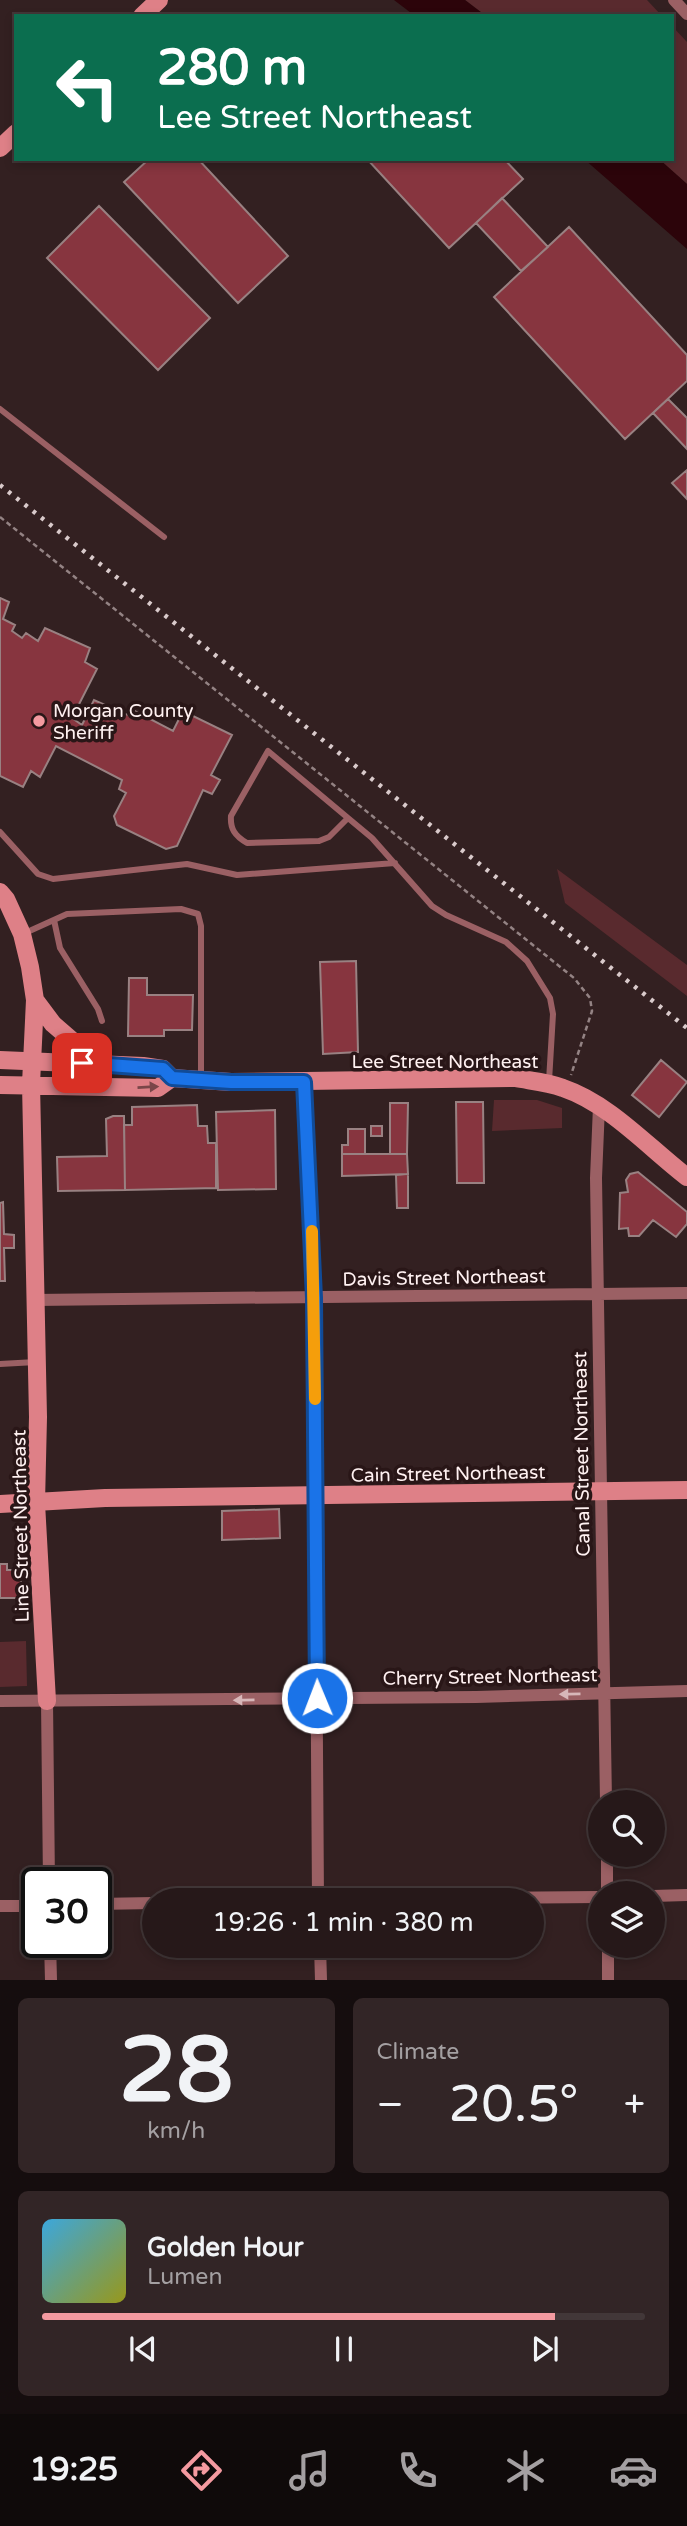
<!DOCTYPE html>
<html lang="en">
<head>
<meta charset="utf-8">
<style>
  body { margin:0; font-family:"Varela Round",sans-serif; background:#322526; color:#f1f3f6; height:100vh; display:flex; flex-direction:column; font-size:26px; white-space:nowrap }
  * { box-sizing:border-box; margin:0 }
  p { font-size:23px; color:#a4a0a2 }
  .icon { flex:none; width:38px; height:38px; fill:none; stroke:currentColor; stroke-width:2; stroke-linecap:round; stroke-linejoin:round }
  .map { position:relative; height:1980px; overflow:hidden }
  .sheet { display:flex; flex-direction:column; gap:18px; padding:18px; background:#150d0e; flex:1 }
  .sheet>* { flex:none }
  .banner { position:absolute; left:14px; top:14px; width:660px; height:147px; border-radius:0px; box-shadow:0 4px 10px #0003,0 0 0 2px #423738; background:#0b6e4f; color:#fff; overflow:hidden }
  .tools { position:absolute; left:588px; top:1790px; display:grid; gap:14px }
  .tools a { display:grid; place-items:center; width:77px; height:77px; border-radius:50%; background:#261819; box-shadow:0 4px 10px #0003,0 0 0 2px #423738; font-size:35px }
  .speed { position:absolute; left:21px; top:1867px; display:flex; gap:14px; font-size:35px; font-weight:700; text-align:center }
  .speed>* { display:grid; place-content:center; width:91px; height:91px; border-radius:50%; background:#261819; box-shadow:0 4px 10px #0003,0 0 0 2px #423738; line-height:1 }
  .speed .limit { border:4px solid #111; border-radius:10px; background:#fff; color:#111 }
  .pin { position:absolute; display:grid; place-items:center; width:60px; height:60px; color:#fff; margin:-30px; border-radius:14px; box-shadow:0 4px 10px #0006 }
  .me { position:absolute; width:77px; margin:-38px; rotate:359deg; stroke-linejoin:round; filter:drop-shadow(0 0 5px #0008) }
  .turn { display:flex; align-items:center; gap:24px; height:147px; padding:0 28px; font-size:32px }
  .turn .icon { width:91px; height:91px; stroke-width:2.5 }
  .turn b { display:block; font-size:49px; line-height:60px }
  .big { font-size:52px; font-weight:600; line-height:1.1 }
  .sheet .widget { flex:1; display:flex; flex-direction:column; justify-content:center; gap:10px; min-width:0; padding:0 24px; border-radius:10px; background:#322526 }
  .sheet .dial { align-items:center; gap:0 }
  .dial b { font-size:91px; line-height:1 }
  .song { display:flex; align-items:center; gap:21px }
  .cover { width:84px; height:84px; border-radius:10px; background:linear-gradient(135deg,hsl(200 70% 55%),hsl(60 70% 35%)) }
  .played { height:7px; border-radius:4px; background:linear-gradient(90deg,#f49aa0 85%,#423738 85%) }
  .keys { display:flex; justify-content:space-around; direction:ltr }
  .heat { display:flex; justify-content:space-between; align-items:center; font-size:38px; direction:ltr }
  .sheet .tiles { flex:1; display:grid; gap:18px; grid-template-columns:1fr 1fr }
  .widget:last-child { grid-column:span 2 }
  .trip { position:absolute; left:142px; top:1888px; width:402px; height:70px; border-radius:35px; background:#261819; box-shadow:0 4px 10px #0003,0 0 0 2px #423738; font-weight:600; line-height:70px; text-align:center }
  .tab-bar { display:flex; height:112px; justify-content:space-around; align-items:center; background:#0f0a0a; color:#a4a0a2 }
  .tab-bar .icon { width:49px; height:49px }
  .tab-bar .current { color:#f49aa0 }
  .tab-bar b { font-size:32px; color:#f1f3f6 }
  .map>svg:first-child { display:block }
  .green { fill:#592a2e }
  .water { fill:#2c040a }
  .building { fill:#87353f; stroke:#998182; stroke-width:2 }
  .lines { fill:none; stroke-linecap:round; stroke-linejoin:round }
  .path { stroke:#948384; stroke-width:2.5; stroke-dasharray:5 3.5; stroke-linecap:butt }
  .lane { stroke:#9b6064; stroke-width:6 }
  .street { stroke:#9b6064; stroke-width:12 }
  .secondary { stroke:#de8087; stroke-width:18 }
  .rail { stroke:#d9cacb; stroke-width:4.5; stroke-dasharray:3.5 7; stroke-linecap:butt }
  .oneway { fill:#7a4649 }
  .oneway2 { fill:#d7b7b9 }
  .route-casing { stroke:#114b97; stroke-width:18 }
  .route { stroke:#1a73e8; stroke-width:12 }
  .slow { stroke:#f59e0b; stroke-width:12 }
  .poi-dot { fill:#f49aa0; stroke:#291617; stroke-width:2.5 }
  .labels { text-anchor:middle; stroke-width:7; stroke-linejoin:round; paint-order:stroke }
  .poi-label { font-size:19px; fill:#fff1f1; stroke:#291617; text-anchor:start }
  .street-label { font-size:19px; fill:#fff1f1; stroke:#291617 }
</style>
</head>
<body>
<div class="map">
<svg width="687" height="1980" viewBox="0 0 687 1980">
  <rect width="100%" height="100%" fill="#332021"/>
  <path class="green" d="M465 0H647L662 16H486Z
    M672 26 687 42V184L659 159H672Z
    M557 869 687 965V996L565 903Z
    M494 1100H537L562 1108V1128L492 1131Z
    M26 1641 27 1686 0 1687V1642Z"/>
  <path class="water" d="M394 0H465L486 16H415Z
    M584 159H659L687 184V249Z"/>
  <path class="building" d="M149 159H198L288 256 238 303 124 182Z
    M367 159H504L523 179 449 248Z
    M502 198 548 247 521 271 476 223Z
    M99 206 210 318 158 370 47 258Z
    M569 227 687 355V381L625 439 494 297Z
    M668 399 687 418V449L653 413Z
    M687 470V499L672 483Z
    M0 598 9 602 3 619 15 625 12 631 22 638 26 633 38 641 45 628 90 648 85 662 97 669 72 718 82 725 94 700 130 716 133 710 173 731 183 711 232 735 211 775 220 780 212 794 203 790 177 846 166 849 117 825 114 816 126 793 119 789 122 780 56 746 40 777 31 771 23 787 0 776Z
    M356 961 358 1052 323 1054 320 962Z
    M129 978H147V995H193L192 1030H164V1036H128Z
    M661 1060 687 1082 659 1117 632 1095Z
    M456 1102H483L484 1183H457Z
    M390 1103H408L407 1154H390Z
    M197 1105 198 1126H207L208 1143H216V1188L125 1190 124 1125H132V1107Z
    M275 1110 276 1189 218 1190 216 1112Z
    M113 1116H124L125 1190 58 1191 57 1157 107 1156 106 1119Z
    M371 1126H382V1136H371Z
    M348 1129H365V1154H342V1145H348Z
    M342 1154H407L408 1174 342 1176Z
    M638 1172 687 1212V1224L676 1237 653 1220 639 1236H629L628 1228 619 1229 620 1193 628 1192 626 1180 630 1174Z
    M408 1174V1208H397L396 1175Z
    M3 1202 4 1234 14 1235V1248H4L5 1281H0V1203Z
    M279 1509 280 1538 222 1540V1511Z
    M0 1564H7V1570H21V1598H0Z"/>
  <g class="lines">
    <path class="path" d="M0 517 574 978 590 998 592 1011 571 1075"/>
    <path class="lane" d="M0 409 164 537
      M348 818 268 751 231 816C230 829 235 836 247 843L319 841 329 837 348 818 372 838 432 906 446 915 506 942 527 961 550 998 553 1014 549 1081
      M0 832 38 874 53 879 187 864 237 875 395 863
      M54 920 60 948 98 1009 102 1021
      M25 933 67 914 181 909 198 914 201 926V1078
      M0 1364 36 1362"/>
    <path class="street" d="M674 0 687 14
      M305 1082 314 1298 318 1900
      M599 1106 596 1178 606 1802
      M34 1300 687 1293
      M0 1701 476 1697 687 1691
      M47 1701 49 1883
      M607 1855V1894
      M653 1896 687 1895
      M224 1900 600 1897
      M96 1904 154 1903
      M0 1906H37
      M50 1942 51 1980
      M320 1946 321 1980
      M608 1946V1980"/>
    <path class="secondary" d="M142 16 159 0
      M0 148 16 133
      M0 892 6 899 22 934 30 967 35 1000 31 1084 38 1417 36 1503 47 1701
      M35 1000 53 1024 98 1063
      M0 1060 143 1066 163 1069 172 1078
      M0 1085 158 1088 172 1078 231 1082 515 1078C531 1081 547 1082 563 1088 610 1104 648 1147 687 1177
      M0 1504 105 1498 687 1490"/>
    <path class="rail" d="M0 485 687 1028"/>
  </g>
  <defs><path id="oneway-solid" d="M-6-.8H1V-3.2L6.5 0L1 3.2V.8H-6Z" transform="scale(1.75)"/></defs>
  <use class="oneway" href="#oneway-solid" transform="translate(148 1087) rotate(-3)"/>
  <g class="oneway2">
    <use href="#oneway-solid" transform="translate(570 1694) rotate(179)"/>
    <use href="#oneway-solid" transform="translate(244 1700) rotate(179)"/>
  </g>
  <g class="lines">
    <g class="route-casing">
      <path id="route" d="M82 1063 163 1069 172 1078 231 1082H304L314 1298 317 1698"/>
    </g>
    <use href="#route" class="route"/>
    <path class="slow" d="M312 1231 315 1399"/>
  </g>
  <circle class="poi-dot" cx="39" cy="721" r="7"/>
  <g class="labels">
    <g class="poi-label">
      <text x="53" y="717">Morgan County<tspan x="53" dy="22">Sheriff</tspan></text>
    </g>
    <g class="street-label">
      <text x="445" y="1068">Lee Street Northeast</text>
      <text transform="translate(444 1277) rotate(-1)" y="7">Davis Street Northeast</text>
      <text transform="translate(581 1454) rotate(-91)" y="7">Canal Street Northeast</text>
      <text transform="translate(448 1473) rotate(-1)" y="7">Cain Street Northeast</text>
      <text transform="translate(20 1526) rotate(-91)" y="7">Line Street Northeast</text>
      <text transform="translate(490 1676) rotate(-1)" y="7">Cherry Street Northeast</text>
    </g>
  </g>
</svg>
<div class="tools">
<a><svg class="icon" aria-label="search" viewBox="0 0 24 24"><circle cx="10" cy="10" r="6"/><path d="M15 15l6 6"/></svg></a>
<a><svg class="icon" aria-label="layers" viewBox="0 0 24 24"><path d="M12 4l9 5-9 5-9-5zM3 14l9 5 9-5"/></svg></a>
</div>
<div class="speed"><div class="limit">30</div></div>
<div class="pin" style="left:82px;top:1063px;background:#d93025"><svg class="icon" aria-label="arrive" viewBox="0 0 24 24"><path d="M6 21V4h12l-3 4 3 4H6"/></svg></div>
<svg class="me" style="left:317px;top:1698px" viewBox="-20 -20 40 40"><circle r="17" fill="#1a73e8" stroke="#fff" stroke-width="3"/><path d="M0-11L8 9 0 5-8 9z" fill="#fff"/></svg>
<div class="trip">19:26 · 1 min · 380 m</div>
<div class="banner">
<div class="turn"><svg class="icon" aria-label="left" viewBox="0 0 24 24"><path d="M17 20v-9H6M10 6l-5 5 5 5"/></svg><div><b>280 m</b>Lee Street Northeast</div></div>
</div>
</div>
<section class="sheet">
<div class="tiles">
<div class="widget dial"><b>28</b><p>km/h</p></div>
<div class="widget"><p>Climate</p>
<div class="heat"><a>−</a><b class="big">20.5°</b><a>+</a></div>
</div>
<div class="widget">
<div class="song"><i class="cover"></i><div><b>Golden Hour</b><p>Lumen</p></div></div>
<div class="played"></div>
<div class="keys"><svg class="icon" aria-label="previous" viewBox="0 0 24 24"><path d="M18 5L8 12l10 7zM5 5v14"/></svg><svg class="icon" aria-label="pause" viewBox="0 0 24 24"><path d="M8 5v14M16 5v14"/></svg><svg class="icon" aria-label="next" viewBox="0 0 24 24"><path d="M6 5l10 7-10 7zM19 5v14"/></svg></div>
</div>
</div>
</section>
<nav class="tab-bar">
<b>19:25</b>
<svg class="icon current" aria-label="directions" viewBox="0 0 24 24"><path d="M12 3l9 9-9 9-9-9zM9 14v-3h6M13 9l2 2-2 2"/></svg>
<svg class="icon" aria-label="music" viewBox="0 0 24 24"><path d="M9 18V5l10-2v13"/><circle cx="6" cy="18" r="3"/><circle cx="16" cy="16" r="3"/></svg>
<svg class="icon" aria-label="phone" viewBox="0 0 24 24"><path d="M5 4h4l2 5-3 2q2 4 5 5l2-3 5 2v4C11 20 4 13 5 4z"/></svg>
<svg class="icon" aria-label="climate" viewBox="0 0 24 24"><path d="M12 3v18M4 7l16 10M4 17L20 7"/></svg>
<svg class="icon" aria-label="car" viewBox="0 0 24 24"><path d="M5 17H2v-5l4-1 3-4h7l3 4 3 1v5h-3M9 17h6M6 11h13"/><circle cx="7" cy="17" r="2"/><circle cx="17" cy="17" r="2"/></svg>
</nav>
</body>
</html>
